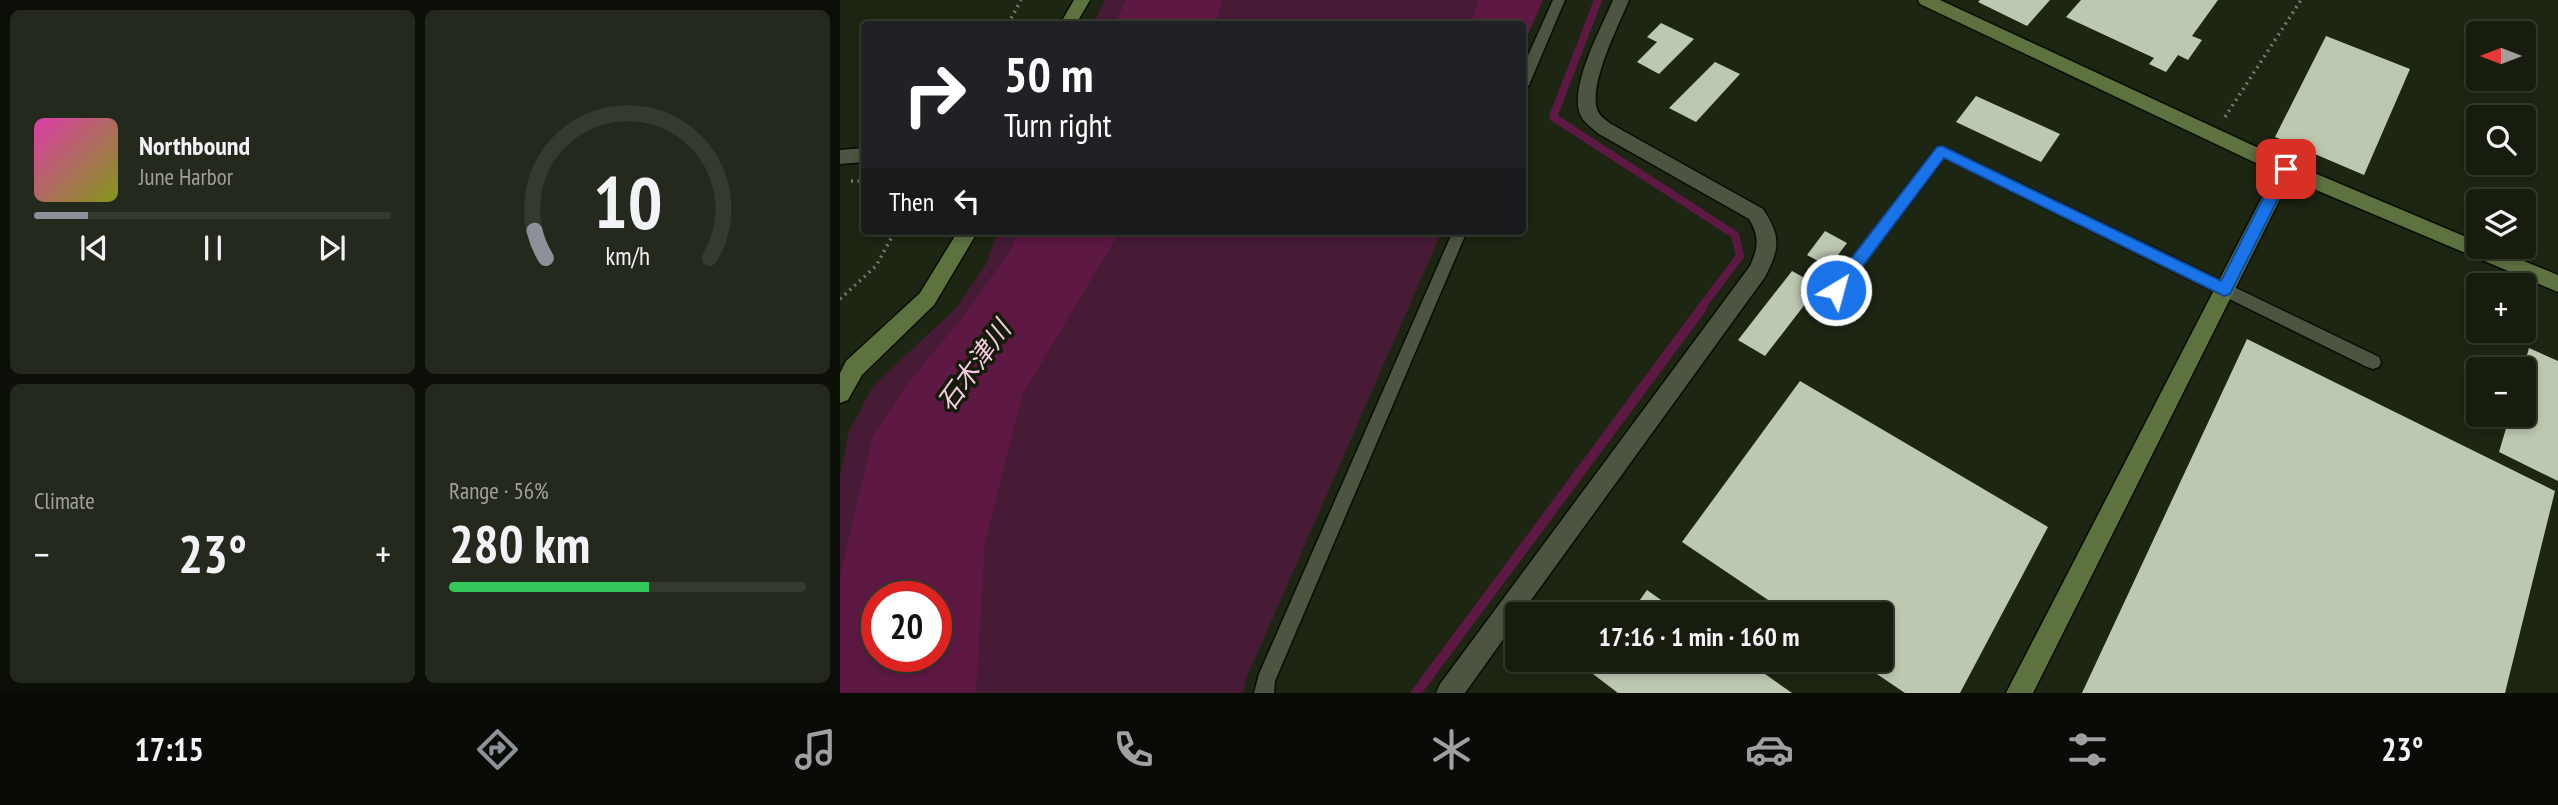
<!DOCTYPE html>
<html lang="en">
<head>
<meta charset="utf-8">
<style>
  body { margin:0; font-family:"PT Sans Narrow","Noto Sans JP",sans-serif; background:#23291c; color:#f1f3f6; height:100vh; display:flex; flex-direction:column; font-size:26px; white-space:nowrap }
  * { box-sizing:border-box; margin:0 }
  p { font-size:23px; color:#9ea19e }
  .icon { flex:none; width:38px; height:38px; fill:none; stroke:currentColor; stroke-width:2; stroke-linecap:round; stroke-linejoin:round }
  .map { position:relative; flex:1; overflow:hidden }
  .side { display:flex; flex-direction:column; gap:10px; padding:10px; background:#0c0f08; width:840px }
  .side>* { flex:none }
  .hud { position:absolute; left:21px; top:21px; width:665px; height:214px; border-radius:7px; box-shadow:0 4px 10px #0003,0 0 0 2px #353a2e; background:#202124; color:#fff; overflow:hidden }
  .needle { width:46px; rotate:270deg }
  .fabs { position:absolute; left:1626px; top:21px; display:grid; gap:14px }
  .fabs a { display:grid; place-items:center; width:70px; height:70px; border-radius:7px; background:#161c0e; box-shadow:0 4px 10px #0003,0 0 0 2px #353a2e; font-size:35px }
  .speed { position:absolute; left:21px; top:581px; display:flex; gap:14px; font-size:35px; font-weight:700; text-align:center }
  .speed>* { display:grid; place-content:center; width:91px; height:91px; border-radius:50%; background:#161c0e; box-shadow:0 4px 10px #0003,0 0 0 2px #353a2e; line-height:1 }
  .speed .limit { border:10px solid #d22; background:#fff; color:#111 }
  .pin { position:absolute; display:grid; place-items:center; width:60px; height:60px; color:#fff; margin:-30px; border-radius:14px; box-shadow:0 4px 10px #0006 }
  .me { position:absolute; width:77px; margin:-38px; rotate:37deg; stroke-linejoin:round; filter:drop-shadow(0 0 5px #0008) }
  .turn { display:flex; align-items:center; gap:24px; height:147px; padding:0 28px; font-size:32px }
  .turn .icon { width:91px; height:91px; stroke-width:2.5 }
  .turn b { display:block; font-size:49px; line-height:60px }
  .then { display:flex; align-items:center; height:66px; padding:0 28px; background:#0003; gap:14px; font-size:26px }
  .big { font-size:52px; font-weight:700; line-height:1.1 }
  .side .card { flex:1; display:flex; flex-direction:column; justify-content:center; gap:10px; min-width:0; padding:0 24px; border-radius:10px; background:#23291c }
  .side .dial { align-items:center; gap:0 }
  .dial svg { height:182px; overflow:visible; fill:none; stroke:#353a2e; stroke-width:7; stroke-linecap:round; text-anchor:middle }
  .dial text { fill:#f1f3f6; stroke:none }
  .song { display:flex; align-items:center; gap:21px }
  .cover { width:84px; height:84px; border-radius:10px; background:linear-gradient(135deg,hsl(320 70% 55%),hsl(70 70% 35%)) }
  .played { height:7px; border-radius:4px; background:linear-gradient(90deg,#8c9099 15%,#353a2e 15%) }
  .keys { display:flex; justify-content:space-around; direction:ltr }
  .heat { display:flex; justify-content:space-between; align-items:center; font-size:38px; direction:ltr }
  .charge { height:10px; border-radius:5px; background:linear-gradient(90deg,#34c759 56%,#353a2e 0) }
  .side .tiles { flex:1; display:grid; gap:10px; grid-template-columns:repeat(2,1fr) }
  .trip { position:absolute; left:665px; top:602px; width:388px; height:70px; border-radius:7px; background:#161c0e; box-shadow:0 4px 10px #0003,0 0 0 2px #353a2e; font-weight:700; line-height:70px; text-align:center }
  .menu { display:flex; height:112px; justify-content:space-around; align-items:center; background:#090b06; color:#9ea19e }
  .menu .icon { width:49px; height:49px }
  .menu .on { color:#8c9099 }
  .menu b { font-size:32px; color:#f1f3f6 }
  main { display:flex; flex:1; min-height:0 }
  .map>svg:first-child { display:block }
  .green { fill:#471b36 }
  .water { fill:#5d1944; fill-rule:evenodd }
  .lines { fill:none; stroke-linecap:round; stroke-linejoin:round }
  .stream-far1 { stroke:#5d1944; stroke-width:8 }
  .stream { stroke:#5d1944; stroke-width:10 }
  .building { fill:#bdc8b1 }
  .lane-casing { stroke:#070e01; stroke-width:3 }
  .street-casing { stroke:#070e01; stroke-width:3 }
  .secondary-casing { stroke:#070e01; stroke-width:3 }
  .path { stroke:#747b6c; stroke-width:3.5; stroke-dasharray:2 4.5; stroke-linecap:butt }
  .lane { fill:#4c5541; fill-rule:evenodd }
  .street { fill:#4c5541; fill-rule:evenodd }
  .secondary { fill:#5e7240; fill-rule:evenodd }
  .route { fill:#1a73e8; stroke:#114b97; stroke-width:2 }
  .labels { text-anchor:middle; stroke-width:7; stroke-linejoin:round; paint-order:stroke }
  .water-label { font-size:26px; font-style:italic; fill:#f6cbe2; stroke:#141b09 }
</style>
</head>
<body>
<main>
<section class="side">
<div class="tiles">
<div class="card">
<div class="song"><i class="cover"></i><div><b>Northbound</b><p>June Harbor</p></div></div>
<div class="played"></div>
<div class="keys"><svg class="icon" aria-label="previous" viewBox="0 0 24 24"><path d="M18 5L8 12l10 7zM5 5v14"/></svg><svg class="icon" aria-label="pause" viewBox="0 0 24 24"><path d="M8 5v14M16 5v14"/></svg><svg class="icon" aria-label="next" viewBox="0 0 24 24"><path d="M6 5l10 7-10 7zM19 5v14"/></svg></div>
</div>
<div class="card dial"><svg viewBox="0 0 100 80">
<path d="M14 69A42 42 0 1 1 86 69"/>
<path d="M14 69A42 42 0 0 1 9 57" stroke="#8c9099"/>
<text x="50" y="56" font-size="32" font-weight="700">10</text>
<text x="50" y="72" font-size="11">km/h</text>
</svg></div>
<div class="card"><p>Climate</p>
<div class="heat"><a>−</a><b class="big">23°</b><a>+</a></div>
</div>
<div class="card"><p>Range · 56%</p><b class="big">280 km</b><div class="charge"></div></div>
</div>
</section>
<div class="map">
<svg width="1718" height="693" viewBox="0 0 1718 693">
  <rect width="100%" height="100%" fill="#1d2513"/>
  <path class="green" d="M265 0H304L293 24H253Z
    M342 0H670L658 24H333Z
    M158 231H212L86 401 0 693V476L9 431 33 386 117 307 146 264Z
    M248 231H602L407 677 403 693H91L96 656V597Z"/>
  <path class="water" d="M286 0H382L376 24H275Z
    M639 0H703L683 46 682 24H631Z
    M179 231H280L182 395 145 542 136 693H0V576L33 436 68 383 125 314 170 251ZM37 597H96V656H37Z"/>
  <g class="lines">
    <path class="stream-far1" d="M758 0 713 117 895 235 900 256 860 309"/>
    <path class="stream" d="M576 693 862 308"/>
  </g>
  <path class="building" d="M1140 0H1210L1187 26 1138 2Z
    M1241 0H1378L1352 36 1362 40 1348 60 1338 55 1326 72 1309 64 1314 58 1226 17Z
    M821 23 854 39 819 74 797 62 817 42 807 37Z
    M1486 36 1570 69 1524 175 1435 137Z
    M875 62 900 74 856 122 829 108Z
    M1136 96 1220 134 1201 162 1116 122Z
    M985 231 1007 243 989 267 967 255Z
    M952 271 979 286 925 356 898 340Z
    M1407 339 1715 491 1665 693H1242Z
    M1689 348 1718 361V481L1659 452 1670 415H1684L1683 369Z
    M960 381 1208 527 1120 693H1065L1016 660H1041V614H949L842 542Z
    M807 590 841 614H790Z
    M757 660H905L952 693H778L749 671Z"/>
  <g class="lines">
    <g class="lane-casing">
      <path id="lane" d="M713 0H725L689 85 682 90V69Z
        M1102 146 1539 357 1541 362 1539 367 1533 369 1527 367 1104 158 1001 294H991L988 290 991 286 1097 147Z
        M613 231H627L435 681 434 693H414L419 674Z"/>
    </g>
    <g class="street-casing">
      <path id="street" d="M773 0H789C779 25 749 82 757 109 759 116 766 120 771 124L923 209C941 236 940 248 925 277L681 614H677V620L625 693H596L600 684 910 266C918 248 920 237 909 219L759 134C752 128 743 122 740 114 729 86 762 27 773 0Z
        M24 148V162L0 164V150Z"/>
    </g>
    <g class="secondary-casing">
      <path id="secondary" d="M234 0H250L236 24H220Z
        M1078 0H1100L1453 164 1638 242V247H1650L1718 275V292L1450 179 1193 693H1166L1435 172 1080 4Z
        M118 231H138L94 305 22 375 8 400 0 403V373L6 361 80 293Z"/>
    </g>
    <path class="path" d="M168 24 181 0
      M1385 117 1461 0
      M11 181H24
      M0 299 36 266 55 231"/>
    <use href="#lane" class="lane"/>
    <use href="#street" class="street"/>
    <use href="#secondary" class="secondary"/>
  </g>
  <path class="route" d="M1102 146 1381 281 1440 165 1446 164 1453 169 1390 294 1384 296 1104 158 1001 295H990L988 290 990 286 1097 147Z"/>
  <g class="labels">
    <g class="water-label">
      <text transform="translate(134 366) rotate(-54)" y="9">石木津川</text>
    </g>
  </g>
</svg>
<div class="fabs">
<a><svg class="needle" viewBox="-14 -14 28 28"><path d="M0-13l5 13h-10z" fill="#e53935"/><path d="M0 13l5-13h-10z" fill="#9ea19e"/></svg></a>
<a><svg class="icon" aria-label="search" viewBox="0 0 24 24"><circle cx="10" cy="10" r="6"/><path d="M15 15l6 6"/></svg></a>
<a><svg class="icon" aria-label="layers" viewBox="0 0 24 24"><path d="M12 4l9 5-9 5-9-5zM3 14l9 5 9-5"/></svg></a>
<a>+</a>
<a>−</a>
</div>
<div class="speed"><div class="limit">20</div></div>
<div class="pin" style="left:1446px;top:169px;background:#d93025"><svg class="icon" aria-label="arrive" viewBox="0 0 24 24"><path d="M6 21V4h12l-3 4 3 4H6"/></svg></div>
<svg class="me" style="left:996px;top:290px" viewBox="-20 -20 40 40"><circle r="17" fill="#1a73e8" stroke="#fff" stroke-width="3"/><path d="M0-11L8 9 0 5-8 9z" fill="#fff"/></svg>
<div class="trip">17:16 · 1 min · 160 m</div>
<div class="hud">
<div class="turn"><svg class="icon" aria-label="right" viewBox="0 0 24 24"><path d="M7 20v-9h11M14 6l5 5-5 5"/></svg><div><b>50 m</b>Turn right</div></div>
<div class="then">Then<svg class="icon" aria-label="left" viewBox="0 0 24 24"><path d="M17 20v-9H6M10 6l-5 5 5 5"/></svg></div>
</div>
</div>
</main>
<nav class="menu">
<b>17:15</b>
<svg class="icon on" aria-label="directions" viewBox="0 0 24 24"><path d="M12 3l9 9-9 9-9-9zM9 14v-3h6M13 9l2 2-2 2"/></svg>
<svg class="icon" aria-label="music" viewBox="0 0 24 24"><path d="M9 18V5l10-2v13"/><circle cx="6" cy="18" r="3"/><circle cx="16" cy="16" r="3"/></svg>
<svg class="icon" aria-label="phone" viewBox="0 0 24 24"><path d="M5 4h4l2 5-3 2q2 4 5 5l2-3 5 2v4C11 20 4 13 5 4z"/></svg>
<svg class="icon" aria-label="climate" viewBox="0 0 24 24"><path d="M12 3v18M4 7l16 10M4 17L20 7"/></svg>
<svg class="icon" aria-label="car" viewBox="0 0 24 24"><path d="M5 17H2v-5l4-1 3-4h7l3 4 3 1v5h-3M9 17h6M6 11h13"/><circle cx="7" cy="17" r="2"/><circle cx="17" cy="17" r="2"/></svg>
<svg class="icon" aria-label="filters" viewBox="0 0 24 24"><path d="M4 7h16M4 17h16"/><circle cx="9" cy="7" r="2"/><circle cx="15" cy="17" r="2"/></svg>
<b>23°</b>
</nav>
</body>
</html>
